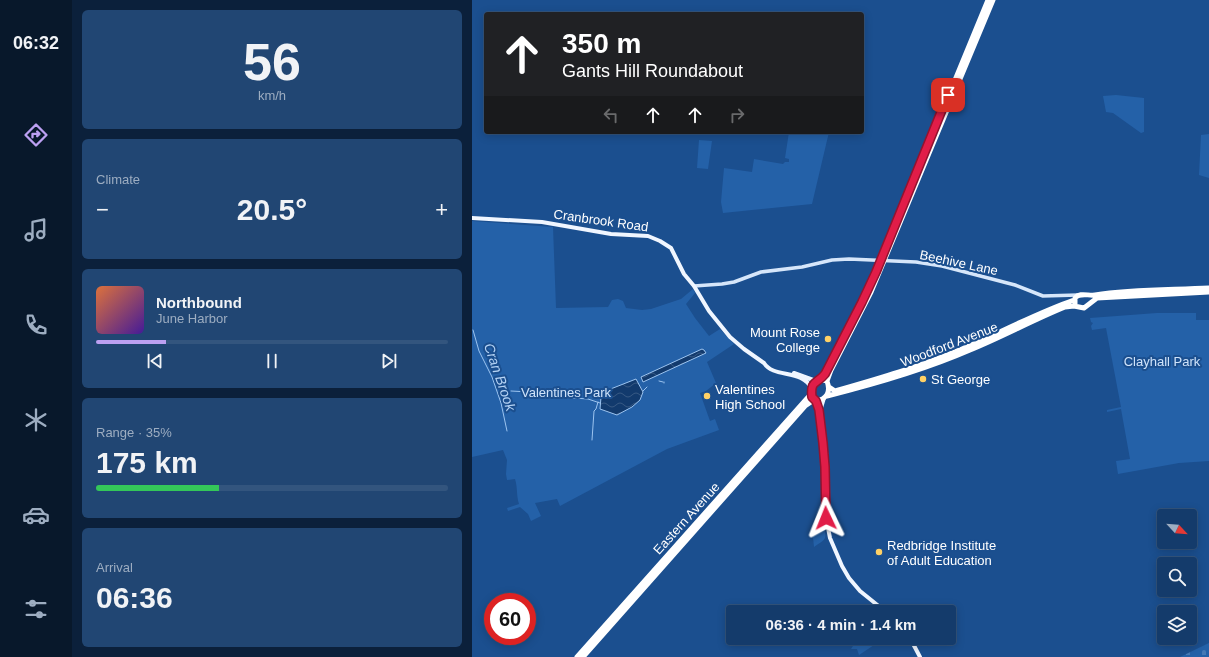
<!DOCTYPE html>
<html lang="en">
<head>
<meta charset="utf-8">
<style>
  body { margin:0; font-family:Helvetica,sans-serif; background:#214673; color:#f1f3f6; height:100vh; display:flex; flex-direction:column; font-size:15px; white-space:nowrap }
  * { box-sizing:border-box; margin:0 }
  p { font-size:13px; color:#9dadc1 }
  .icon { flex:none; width:22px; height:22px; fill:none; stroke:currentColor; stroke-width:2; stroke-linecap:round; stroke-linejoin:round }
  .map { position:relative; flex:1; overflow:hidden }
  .panel { display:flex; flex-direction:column; gap:10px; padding:10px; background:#0b203b; width:400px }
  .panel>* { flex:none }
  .banner { position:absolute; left:12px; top:12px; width:380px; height:122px; border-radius:4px; box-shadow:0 2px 10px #0003,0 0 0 1px #33557e; background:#202124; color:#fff; overflow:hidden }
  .needle { width:26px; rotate:116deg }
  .fabs { position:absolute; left:685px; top:509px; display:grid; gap:8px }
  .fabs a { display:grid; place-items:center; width:40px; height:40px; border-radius:4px; background:#143b6b; box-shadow:0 2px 10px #0003,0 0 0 1px #33557e; font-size:20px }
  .speed { position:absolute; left:12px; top:593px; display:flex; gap:8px; font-size:20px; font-weight:700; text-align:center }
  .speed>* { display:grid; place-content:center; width:52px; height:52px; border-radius:50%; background:#143b6b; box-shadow:0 2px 10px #0003,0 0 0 1px #33557e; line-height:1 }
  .speed .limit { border:6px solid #d22; background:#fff; color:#111 }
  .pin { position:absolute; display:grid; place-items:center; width:34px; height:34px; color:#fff; margin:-17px; border-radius:8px; box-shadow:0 2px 6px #0006 }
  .me { position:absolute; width:44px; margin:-22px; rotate:358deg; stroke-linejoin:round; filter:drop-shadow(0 0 3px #0008) }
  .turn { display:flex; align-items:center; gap:14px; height:84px; padding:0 12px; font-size:18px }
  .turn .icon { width:52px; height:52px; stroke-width:2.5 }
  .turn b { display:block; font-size:28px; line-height:34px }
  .lanes { display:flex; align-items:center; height:38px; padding:0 12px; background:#0003; justify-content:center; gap:20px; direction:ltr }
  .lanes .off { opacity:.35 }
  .big { font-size:30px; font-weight:600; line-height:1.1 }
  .panel .card { flex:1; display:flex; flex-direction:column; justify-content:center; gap:6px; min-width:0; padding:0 14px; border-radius:6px; background:#214673 }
  .panel .dial { align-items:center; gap:0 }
  .dial b { font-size:52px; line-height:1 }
  .song { display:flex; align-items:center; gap:12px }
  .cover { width:48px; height:48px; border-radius:6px; background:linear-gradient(135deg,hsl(20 70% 55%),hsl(260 70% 35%)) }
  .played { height:4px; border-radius:2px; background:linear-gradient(90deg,#bca0f2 20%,#33557e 20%) }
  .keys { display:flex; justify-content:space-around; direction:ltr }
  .heat { display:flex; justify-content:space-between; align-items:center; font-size:22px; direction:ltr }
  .charge { height:6px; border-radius:3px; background:linear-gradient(90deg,#34c759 35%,#33557e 0) }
  .trip { position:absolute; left:254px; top:605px; width:230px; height:40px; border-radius:4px; background:#143b6b; box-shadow:0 2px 10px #0003,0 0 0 1px #33557e; font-weight:600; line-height:40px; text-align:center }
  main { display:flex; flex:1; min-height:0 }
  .tab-bar { display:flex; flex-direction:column; width:72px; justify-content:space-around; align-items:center; background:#08182b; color:#9dadc1 }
  .tab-bar .icon { width:28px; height:28px }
  .tab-bar .on { color:#bca0f2 }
  .tab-bar b { font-size:18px; color:#f1f3f6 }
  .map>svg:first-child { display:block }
  .cemetery { fill:url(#cemetery-stones) }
  .park { fill:#2461a8 }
  .water { fill:url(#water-waves); stroke:#9cc4f0 }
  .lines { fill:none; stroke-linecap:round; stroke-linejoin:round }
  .stream { stroke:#9cc4f0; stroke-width:1 }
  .secondary { stroke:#d6e6fa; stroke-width:3.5 }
  .primary { stroke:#f0f6ff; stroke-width:4 }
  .highway { stroke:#fff; stroke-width:5 }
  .route-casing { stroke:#92132f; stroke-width:10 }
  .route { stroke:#e11d48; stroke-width:7 }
  .poi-dot { fill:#ffd166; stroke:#1b4f8f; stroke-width:1.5 }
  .labels { text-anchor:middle; stroke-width:4; stroke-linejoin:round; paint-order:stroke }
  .street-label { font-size:13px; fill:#fff; stroke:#1b4f8f }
  .poi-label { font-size:13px; fill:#fff; stroke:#1b4f8f; text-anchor:start }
  .park-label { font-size:13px; fill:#cfe3fa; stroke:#1b4f8f }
  .water-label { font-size:14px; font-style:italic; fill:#b5d3f5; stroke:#1b4f8f }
</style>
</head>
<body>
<main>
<nav class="tab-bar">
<b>06:32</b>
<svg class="icon on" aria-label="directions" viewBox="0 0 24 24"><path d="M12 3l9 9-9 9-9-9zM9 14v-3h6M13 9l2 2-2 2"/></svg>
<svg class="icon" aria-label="music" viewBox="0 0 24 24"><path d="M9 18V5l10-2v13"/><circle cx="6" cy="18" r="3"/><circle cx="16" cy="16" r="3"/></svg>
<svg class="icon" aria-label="phone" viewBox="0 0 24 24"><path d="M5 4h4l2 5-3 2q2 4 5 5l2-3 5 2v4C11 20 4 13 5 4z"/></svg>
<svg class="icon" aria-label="climate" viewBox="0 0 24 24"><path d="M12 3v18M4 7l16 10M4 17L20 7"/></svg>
<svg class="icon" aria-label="car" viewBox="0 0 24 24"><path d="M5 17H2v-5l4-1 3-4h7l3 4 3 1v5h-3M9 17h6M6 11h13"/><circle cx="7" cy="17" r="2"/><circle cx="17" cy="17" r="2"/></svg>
<svg class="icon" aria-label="filters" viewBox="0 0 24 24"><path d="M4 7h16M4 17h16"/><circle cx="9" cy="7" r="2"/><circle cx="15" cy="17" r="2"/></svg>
</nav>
<section class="panel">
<div class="card dial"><b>56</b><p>km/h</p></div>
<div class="card"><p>Climate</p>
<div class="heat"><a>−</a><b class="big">20.5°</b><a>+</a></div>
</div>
<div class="card">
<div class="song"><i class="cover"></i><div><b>Northbound</b><p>June Harbor</p></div></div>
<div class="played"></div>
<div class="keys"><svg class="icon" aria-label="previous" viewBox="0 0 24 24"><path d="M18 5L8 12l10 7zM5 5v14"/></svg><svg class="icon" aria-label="pause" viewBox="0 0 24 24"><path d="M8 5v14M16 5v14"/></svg><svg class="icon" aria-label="next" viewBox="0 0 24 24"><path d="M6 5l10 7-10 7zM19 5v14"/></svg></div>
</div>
<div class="card"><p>Range · 35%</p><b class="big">175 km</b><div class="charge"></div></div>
<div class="card"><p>Arrival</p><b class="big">06:36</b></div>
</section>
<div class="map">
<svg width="737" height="657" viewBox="0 0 737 657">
  <defs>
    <pattern id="cemetery-stones" width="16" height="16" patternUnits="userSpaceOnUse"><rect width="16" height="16" fill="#2461a8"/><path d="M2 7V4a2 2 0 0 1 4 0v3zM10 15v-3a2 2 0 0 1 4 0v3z" fill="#4579b5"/></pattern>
    <pattern id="water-waves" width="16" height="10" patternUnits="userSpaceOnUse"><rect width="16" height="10" fill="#123a6d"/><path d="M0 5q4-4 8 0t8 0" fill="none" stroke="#365883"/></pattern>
  </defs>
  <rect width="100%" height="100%" fill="#1b4f8f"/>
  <path class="cemetery" d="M737 643V657H708Z"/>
  <path class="park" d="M644 95 672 98V132L669 133 641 113 634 112 631 96Z
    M317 132H357L340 204 251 213 249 202 252 168 280 172 282 159 311 164 313 162H317V159L313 158Z
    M737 134V178L727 175 729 135Z
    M227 140 240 141 236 169 225 168Z
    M0 221 81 227 84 308 136 307 140 300 146 299 151 301 154 308 170 310 179 309 209 299 221 289 223 293 214 304 223 318 237 336 248 329 262 344 235 362 244 383 234 391 228 393 238 421 243 419 247 430 195 449 88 506 85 499 63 503 69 516 59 521 56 514 48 507 36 511 35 508 47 504C44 494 46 489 43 479L35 480 34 474 35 460 31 450 0 457Z
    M685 313H724V320H737V461L707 463 646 474 644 461 658 459 649 409 635 412V410L649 407 634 328 620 330 619 326 621 323 619 322 618 318Z
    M340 528H352C356 541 351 540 342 547Z
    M386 638H392L395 641 396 640 402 645 387 655 385 649H379Z"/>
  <path class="water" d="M230 349 232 350 234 353 171 382 169 377Z
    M164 379 171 392 168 400 160 407 145 415 128 409 129 397 131 392Z"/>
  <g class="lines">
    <path class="stream" d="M1 330 7 351 20 377 29 403 35 431
      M187 381 191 382
      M192 382V383
      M39 391 75 393 88 397 116 399 128 403
      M171 391 175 387
      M120 440 122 411 124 409 126 402"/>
    <path class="secondary" d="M222 286 250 284 262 282 289 272 330 267 360 260 377 259 444 262 470 266 543 285 571 296 606 295"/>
    <path class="primary" d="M0 218 70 222 139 234 176 236 188 241 199 248 212 274 222 286 237 311 258 337 272 349 292 363C302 379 330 368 340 389
      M322 373 344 381
      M352 398 349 408 355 461
      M344 401 347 410 351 443 353 467V512L358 538 370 566 377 578 388 591 414 612
      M438 638 448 657"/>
    <path class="highway" d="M603 304V298C608 292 616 296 623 295 660 289 700 290 737 288
      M348 379 354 371 390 302 404 272 516 0
      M348 379 355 381C359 392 355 399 344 401L340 397C339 389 340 382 348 379Z
      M355 381 359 370 399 292 521 0
      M357 387 363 391C405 379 450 366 490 349 528 333 564 313 602 300
      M355 396C403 384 452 370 498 350 530 337 561 320 593 307L602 306 612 308 625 298 737 292
      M105 657 339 394
      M111 657 333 406 342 400"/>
  </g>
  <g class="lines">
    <g class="route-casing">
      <path id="route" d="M354 518 353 467 351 443 347 410 344 401 340 397C338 380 345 384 353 374L390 302 404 272 476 95"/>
    </g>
    <use href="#route" class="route"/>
  </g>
  <g class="poi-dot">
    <circle cx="356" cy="339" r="4"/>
    <circle cx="451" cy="379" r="4"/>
    <circle cx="235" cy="396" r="4"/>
    <circle cx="407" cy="552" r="4"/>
  </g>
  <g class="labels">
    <g class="street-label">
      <text transform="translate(129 220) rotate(8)" y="5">Cranbrook Road</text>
      <text transform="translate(487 262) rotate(12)" y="5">Beehive Lane</text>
      <text transform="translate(477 344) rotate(-21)" y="5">Woodford Avenue</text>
      <text transform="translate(214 518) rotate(-48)" y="5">Eastern Avenue</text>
    </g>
    <g class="poi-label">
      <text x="348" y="337" text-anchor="end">Mount Rose<tspan x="348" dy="15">College</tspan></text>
      <text x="459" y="384">St George</text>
      <text x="243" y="394">Valentines<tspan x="243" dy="15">High School</tspan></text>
      <text x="415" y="550">Redbridge Institute<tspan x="415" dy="15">of Adult Education</tspan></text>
    </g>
    <g class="park-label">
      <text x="690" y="366">Clayhall Park</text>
      <text x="94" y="397">Valentines Park</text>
    </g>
    <g class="water-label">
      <text transform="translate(28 377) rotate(71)" y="5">Cran Brook</text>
    </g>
  </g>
</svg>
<div class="fabs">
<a><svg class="needle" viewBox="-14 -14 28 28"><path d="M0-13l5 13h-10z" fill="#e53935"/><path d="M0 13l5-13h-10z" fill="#9dadc1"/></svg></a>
<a><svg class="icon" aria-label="search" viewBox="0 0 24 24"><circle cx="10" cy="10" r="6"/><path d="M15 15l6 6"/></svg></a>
<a><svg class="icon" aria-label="layers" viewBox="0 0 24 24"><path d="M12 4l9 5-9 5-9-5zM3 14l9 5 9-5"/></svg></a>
</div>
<div class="speed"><div class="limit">60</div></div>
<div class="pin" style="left:476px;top:95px;background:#d93025"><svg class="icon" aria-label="arrive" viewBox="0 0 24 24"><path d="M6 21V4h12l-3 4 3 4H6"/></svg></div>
<svg class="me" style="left:354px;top:518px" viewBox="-20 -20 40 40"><path d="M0-17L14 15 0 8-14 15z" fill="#e11d48" stroke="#fff" stroke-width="4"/></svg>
<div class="trip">06:36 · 4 min · 1.4 km</div>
<div class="banner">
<div class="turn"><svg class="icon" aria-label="ahead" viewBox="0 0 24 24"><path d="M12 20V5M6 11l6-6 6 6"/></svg><div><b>350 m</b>Gants Hill Roundabout</div></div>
<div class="lanes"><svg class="icon off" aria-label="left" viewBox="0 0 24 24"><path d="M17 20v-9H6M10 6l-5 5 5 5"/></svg><svg class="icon" aria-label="ahead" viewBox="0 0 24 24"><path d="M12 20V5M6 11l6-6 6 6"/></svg><svg class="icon" aria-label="ahead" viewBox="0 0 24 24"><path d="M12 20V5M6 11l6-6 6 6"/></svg><svg class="icon off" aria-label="right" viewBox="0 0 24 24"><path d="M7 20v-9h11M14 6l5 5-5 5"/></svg></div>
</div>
</div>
</main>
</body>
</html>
